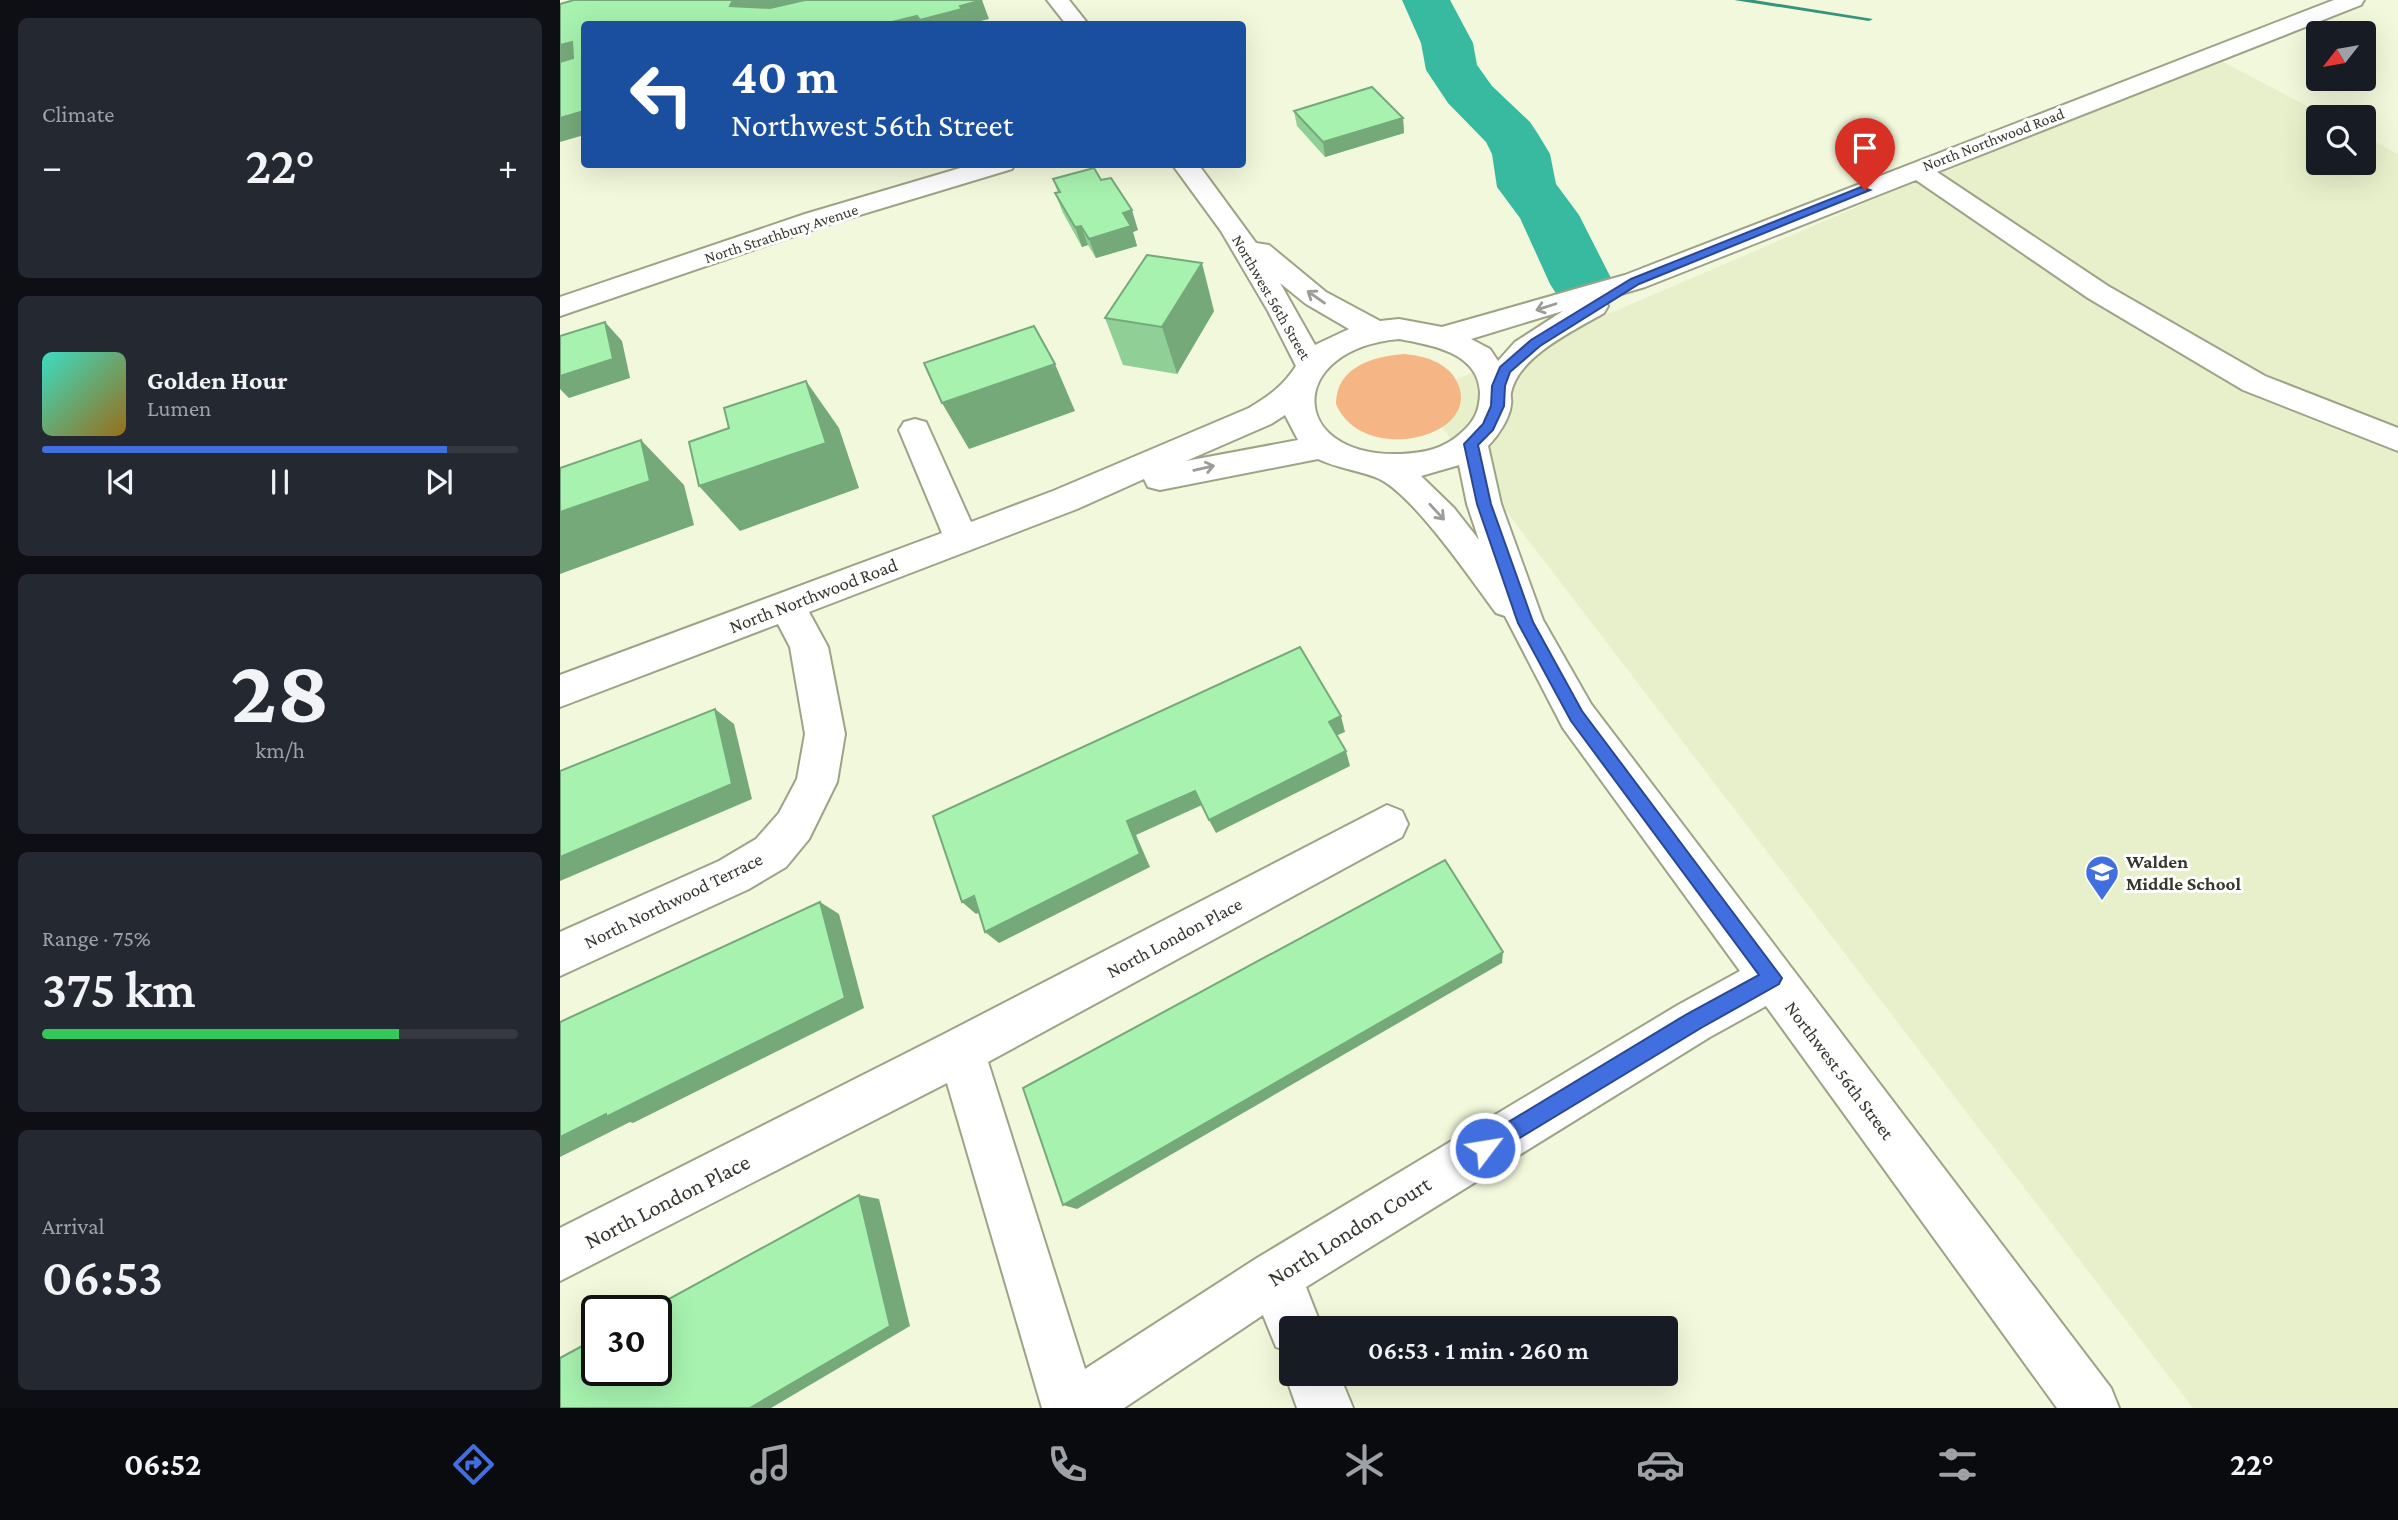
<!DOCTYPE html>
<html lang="en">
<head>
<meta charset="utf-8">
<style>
  body { margin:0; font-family:"Crimson Pro",serif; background:#242831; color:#f1f3f6; height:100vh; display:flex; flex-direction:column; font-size:26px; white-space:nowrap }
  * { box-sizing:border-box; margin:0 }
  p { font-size:23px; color:#9ea1a6 }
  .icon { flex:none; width:38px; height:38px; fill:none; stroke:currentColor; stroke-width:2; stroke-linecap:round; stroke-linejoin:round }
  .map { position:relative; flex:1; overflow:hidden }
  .details { display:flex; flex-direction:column; gap:18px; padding:18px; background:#0d0f14; width:560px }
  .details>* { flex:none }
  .top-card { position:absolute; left:21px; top:21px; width:665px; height:147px; border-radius:7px; box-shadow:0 7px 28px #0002; background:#1a4fa0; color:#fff; overflow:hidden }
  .needle { width:46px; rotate:239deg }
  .fabs { position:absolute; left:1746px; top:21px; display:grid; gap:14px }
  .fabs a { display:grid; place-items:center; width:70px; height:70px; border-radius:7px; background:#171b24; box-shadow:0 7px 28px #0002; font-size:35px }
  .speed { position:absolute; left:21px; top:1295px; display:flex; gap:14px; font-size:35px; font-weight:700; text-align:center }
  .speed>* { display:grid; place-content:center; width:91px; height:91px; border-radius:50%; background:#171b24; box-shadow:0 7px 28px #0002; line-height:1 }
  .speed .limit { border:4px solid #111; border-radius:10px; background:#fff; color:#111 }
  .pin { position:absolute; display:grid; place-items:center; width:60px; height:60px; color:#fff; margin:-72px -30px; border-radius:50% 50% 50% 0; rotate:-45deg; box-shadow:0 0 7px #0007 }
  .pin .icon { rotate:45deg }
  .me { position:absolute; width:77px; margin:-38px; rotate:59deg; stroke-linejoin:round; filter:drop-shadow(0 0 5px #0008) }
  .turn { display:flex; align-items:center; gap:24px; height:147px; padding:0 35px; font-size:32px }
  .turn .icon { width:91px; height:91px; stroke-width:2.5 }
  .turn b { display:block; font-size:49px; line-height:60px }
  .big { font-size:52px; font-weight:600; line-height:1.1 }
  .details .widget { flex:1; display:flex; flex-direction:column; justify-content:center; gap:10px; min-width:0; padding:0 24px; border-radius:10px; background:#242831 }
  .details .dial { align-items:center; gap:0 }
  .dial b { font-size:91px; line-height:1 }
  .song { display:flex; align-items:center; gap:21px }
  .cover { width:84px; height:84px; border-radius:10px; background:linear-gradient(135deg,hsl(170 70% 55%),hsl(40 70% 35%)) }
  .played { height:7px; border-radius:4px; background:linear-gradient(90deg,#416fe0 85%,#363941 85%) }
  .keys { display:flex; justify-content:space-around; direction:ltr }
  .heat { display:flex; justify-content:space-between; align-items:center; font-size:38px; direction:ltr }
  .charge { height:10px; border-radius:5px; background:linear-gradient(90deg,#34c759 75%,#363941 0) }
  .trip { position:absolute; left:719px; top:1316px; width:399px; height:70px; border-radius:7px; background:#171b24; box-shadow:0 7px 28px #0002; font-weight:600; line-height:70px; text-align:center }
  .tabs { display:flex; height:112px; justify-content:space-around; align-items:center; background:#090b0e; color:#9ea1a6 }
  .tabs .icon { width:49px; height:49px }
  .tabs .selected { color:#416fe0 }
  .tabs b { font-size:32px; color:#f1f3f6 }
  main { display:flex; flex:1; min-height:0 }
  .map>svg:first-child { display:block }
  .built { fill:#e8f0cb }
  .green { fill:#f5b584 }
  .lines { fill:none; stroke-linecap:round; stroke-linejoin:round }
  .stream { fill:#37937e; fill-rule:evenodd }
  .river { fill:#37baa0; fill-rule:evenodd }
  .minor-casing { stroke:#9da387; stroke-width:4 }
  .minor { fill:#fff; fill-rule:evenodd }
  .wall { fill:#90d096 }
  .shaded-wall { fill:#75a97a }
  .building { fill:#a7f2af; stroke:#75a97a; stroke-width:2 }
  .oneway { stroke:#9a9c96 }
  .route { fill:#416fe0; stroke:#2a4892; stroke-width:2 }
  .labels { text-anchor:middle; stroke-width:6; stroke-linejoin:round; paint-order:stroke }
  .far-street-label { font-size:16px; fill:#36382d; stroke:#fff }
  .street-label { font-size:19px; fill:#36382d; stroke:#fff }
  .poi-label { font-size:19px; font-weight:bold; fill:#36382d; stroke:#fff; text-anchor:start }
  .near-street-label { font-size:23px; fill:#36382d; stroke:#fff }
</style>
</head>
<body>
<main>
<section class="details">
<div class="widget"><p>Climate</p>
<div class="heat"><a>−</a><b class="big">22°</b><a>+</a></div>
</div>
<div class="widget">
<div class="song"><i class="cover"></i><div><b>Golden Hour</b><p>Lumen</p></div></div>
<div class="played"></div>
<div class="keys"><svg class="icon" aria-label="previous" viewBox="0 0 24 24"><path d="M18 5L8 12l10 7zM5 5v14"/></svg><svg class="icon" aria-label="pause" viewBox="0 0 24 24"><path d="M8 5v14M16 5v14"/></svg><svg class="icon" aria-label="next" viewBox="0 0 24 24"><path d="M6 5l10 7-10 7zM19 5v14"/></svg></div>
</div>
<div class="widget dial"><b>28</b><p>km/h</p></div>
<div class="widget"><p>Range · 75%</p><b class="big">375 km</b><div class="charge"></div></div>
<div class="widget"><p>Arrival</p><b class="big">06:53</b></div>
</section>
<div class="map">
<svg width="1838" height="1408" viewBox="0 0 1838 1408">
  <rect width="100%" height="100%" fill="#f1f8db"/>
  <path class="built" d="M1650 55 1768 117H1759V163H1804V136L1838 154V1408H1633L858 396Z"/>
  <path class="green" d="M845 354C864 356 886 362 896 380 927 436 803 468 776 404 776 367 813 356 845 354Z"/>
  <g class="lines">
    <path class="stream" d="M1174 0H1194L1313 19 1309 21Z"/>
    <path class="river" d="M842 0H890L913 43 917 65 932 86 970 122 978 134 990 154 996 184 1019 215 1054 284 1045 298 1022 304 999 298 990 284 960 218 937 187 932 154 926 142 888 103 866 70 861 43Z"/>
    <g class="minor-casing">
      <path id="minor" d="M487 0H509L528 24H506Z
        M1774 0H1804L1801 5 1377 172 1548 286 1705 376 1838 428V451L1683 390 1528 298 1356 180 1085 287 1044 299 1048 306 1044 313C1015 330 958 356 951 393 950 396 952 400 951 404 950 418 938 436 928 446L941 504 983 620 1031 704 1551 1388 1559 1408H1497L1206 1006 1150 1037 746 1287 762 1328H732V1353L716 1347 703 1315 564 1408H482L387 1083 0 1281V1228L384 1034 827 805 842 811 848 824 842 837 428 1062 525 1369 697 1258 1118 1005 1180 971 1003 728 945 616 936 613C912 581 850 489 815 477 796 470 777 468 758 459L600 490 588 487 584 479 517 509 249 612 268 647 285 734 277 782 249 839 226 867 189 889 0 976V932L159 861 196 839 219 813 237 779 245 734 230 647 218 624 0 707V675L382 533 339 430 344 422 355 419 366 422 411 522 493 491 689 408C709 396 723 386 736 366L708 311 661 231 612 164H638L696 243 709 245 766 292 820 321 839 319 882 327 1065 275ZM720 283 746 304 789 329 755 345ZM1003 311 955 342 938 361 930 349 911 339ZM839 339C871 345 918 352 920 392 920 411 914 422 900 434 883 449 864 453 841 454 727 458 725 349 839 339ZM725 415 738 440 626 461 711 424ZM899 465 907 504 919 540 894 508 861 476Z
        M414 164H455L452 169 263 226 0 316V297L245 214Z
        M732 1358V1374H779L793 1408H737L725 1374Z"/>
    </g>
    <use href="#minor" class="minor"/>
  </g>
  <path class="wall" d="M734 111 843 118 844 133 765 157 737 126Z
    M493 179 578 230 573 232 577 246 536 258 528 245 522 247 503 213 495 193H498Z
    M654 311 617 374 563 365 545 318Z"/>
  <path class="shaded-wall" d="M173 0H256L185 16 170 6Z
    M422 0 429 19 408 24H362L360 20 400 6Z
    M357 16 361 24H324Z
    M12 42 24 59 0 68V45Z
    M24 111V135L0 142V118Z
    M843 118 844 133 765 157 763 142Z
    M572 210 578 230 573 232 577 246 536 258 529 239 563 213Z
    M521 226 528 245 522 247 515 227Z
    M642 263 654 311 617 374 602 327Z
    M45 322 62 341 70 378 9 398 0 389V376Z
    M495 364 515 411 409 449 382 403Z
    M246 381 279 428 299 488 180 531 139 486Z
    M81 440 124 485 134 525 0 574V512Z
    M155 709 174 724 192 799 0 881V857Z
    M781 716 785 732 773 737 769 722Z
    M786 751 790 766 656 833 649 820Z
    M635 791 642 805 576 835 590 867 439 943 425 932 567 821Z
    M414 896 428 908 416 914 402 902Z
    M260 902 279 914 304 1008 73 1123 70 1122 0 1157V1137Z
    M943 952 942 963 517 1209 503 1205Z
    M299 1195 319 1199 350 1326 211 1408H190Z"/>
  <path class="building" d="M14 0H173L170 6 210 8 245 0H422L400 6 402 9 360 20 357 16 324 24H24V111L0 118V62L13 58 12 42 0 45V4Z
    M812 87 843 118 763 142 734 111Z
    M534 168 541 180 551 178 572 210 563 213 571 226 529 239 521 226 515 227 495 193 500 192 493 179Z
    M587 255 642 263 602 327 545 318Z
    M45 322 53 359 0 376V336Z
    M474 326 495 364 382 403 364 363Z
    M246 381 266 443 139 486 129 442 169 428 164 408Z
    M81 440 90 481 0 512V468Z
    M740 647 781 716 769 722 786 751 649 820 635 791 567 821 580 854 425 932 414 896 402 902 373 816Z
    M155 709 172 784 0 857V771Z
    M885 860 943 952 503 1205 463 1088Z
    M260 902 285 998 46 1117V1114L0 1137V1022Z
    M299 1195 330 1326 190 1408H0V1358L37 1338V1370H96V1311H87Z"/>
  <defs><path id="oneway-shaft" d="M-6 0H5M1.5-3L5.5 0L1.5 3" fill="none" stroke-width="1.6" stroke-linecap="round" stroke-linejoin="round" transform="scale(1.75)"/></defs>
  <g class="oneway">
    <use href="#oneway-shaft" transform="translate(756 297) rotate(-145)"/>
    <use href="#oneway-shaft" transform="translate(986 307) rotate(162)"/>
    <use href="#oneway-shaft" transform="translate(644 468) rotate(-13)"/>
    <use href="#oneway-shaft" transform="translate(877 512) rotate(47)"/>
  </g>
  <path class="route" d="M1301 187 1310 190 1079 284 980 346 950 372 945 386 944 406 933 430 918 445 931 504 973 622 1022 711 1222 978 1219 984 1141 1028 925 1159 917 1156 914 1148 917 1141 1127 1014 1199 975 1011 721 958 623 917 504 904 444 923 424 931 406 932 386 940 367 971 340 1071 279Z"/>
  <defs>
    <g id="school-pin" transform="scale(1.75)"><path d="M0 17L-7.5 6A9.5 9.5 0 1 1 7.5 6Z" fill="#416fe0" stroke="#fff"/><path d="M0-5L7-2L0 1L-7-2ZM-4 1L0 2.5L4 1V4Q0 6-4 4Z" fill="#fff"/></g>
  </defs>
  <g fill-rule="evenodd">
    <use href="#school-pin" x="1542" y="872"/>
  </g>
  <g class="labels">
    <g class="far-street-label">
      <text transform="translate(1433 139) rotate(-21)" y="6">North Northwood Road</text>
      <text transform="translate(221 233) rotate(-18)" y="6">North Strathbury Avenue</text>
      <text transform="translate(712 297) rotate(60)" y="6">Northwest 56th Street</text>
    </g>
    <g class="street-label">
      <text transform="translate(253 595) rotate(-21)" y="7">North Northwood Road</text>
      <text transform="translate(113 900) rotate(-26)" y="7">North Northwood Terrace</text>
      <text transform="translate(614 937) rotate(-28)" y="7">North London Place</text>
      <text transform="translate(1280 1070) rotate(53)" y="7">Northwest 56th Street</text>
    </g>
    <g class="poi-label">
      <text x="1566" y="868">Walden<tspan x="1566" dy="22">Middle School</tspan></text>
    </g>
    <g class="near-street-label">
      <text transform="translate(107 1201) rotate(-27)" y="8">North London Place</text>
      <text transform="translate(789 1231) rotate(-32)" y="8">North London Court</text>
    </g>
  </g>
</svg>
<div class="fabs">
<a><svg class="needle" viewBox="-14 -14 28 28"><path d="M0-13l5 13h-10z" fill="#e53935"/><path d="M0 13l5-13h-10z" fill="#9ea1a6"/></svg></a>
<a><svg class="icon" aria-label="search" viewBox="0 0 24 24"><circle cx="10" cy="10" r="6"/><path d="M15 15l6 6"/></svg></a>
</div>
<div class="speed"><div class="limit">30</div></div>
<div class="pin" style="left:1305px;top:190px;background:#d93025"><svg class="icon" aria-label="arrive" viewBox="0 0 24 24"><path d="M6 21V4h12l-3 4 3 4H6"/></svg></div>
<svg class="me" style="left:925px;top:1148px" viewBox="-20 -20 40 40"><circle r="17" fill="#416fe0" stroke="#fff" stroke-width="3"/><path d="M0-11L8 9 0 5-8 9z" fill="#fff"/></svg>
<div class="trip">06:53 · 1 min · 260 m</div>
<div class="top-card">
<div class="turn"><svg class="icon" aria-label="left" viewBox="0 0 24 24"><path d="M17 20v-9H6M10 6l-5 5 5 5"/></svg><div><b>40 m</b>Northwest 56th Street</div></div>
</div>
</div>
</main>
<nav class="tabs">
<b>06:52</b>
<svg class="icon selected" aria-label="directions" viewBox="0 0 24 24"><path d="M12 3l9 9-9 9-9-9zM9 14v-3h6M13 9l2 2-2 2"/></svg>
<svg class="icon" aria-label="music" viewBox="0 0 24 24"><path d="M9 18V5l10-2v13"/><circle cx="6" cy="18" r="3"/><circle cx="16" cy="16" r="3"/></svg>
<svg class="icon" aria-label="phone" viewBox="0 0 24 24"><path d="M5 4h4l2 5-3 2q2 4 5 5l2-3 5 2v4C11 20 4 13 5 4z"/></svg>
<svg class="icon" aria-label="climate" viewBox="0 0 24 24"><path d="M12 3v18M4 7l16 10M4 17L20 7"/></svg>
<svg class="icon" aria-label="car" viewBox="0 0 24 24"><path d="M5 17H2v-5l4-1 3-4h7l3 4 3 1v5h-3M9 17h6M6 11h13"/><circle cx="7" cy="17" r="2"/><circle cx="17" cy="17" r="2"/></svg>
<svg class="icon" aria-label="filters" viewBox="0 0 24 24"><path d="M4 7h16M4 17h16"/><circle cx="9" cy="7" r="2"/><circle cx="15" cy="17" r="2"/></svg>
<b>22°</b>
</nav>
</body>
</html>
